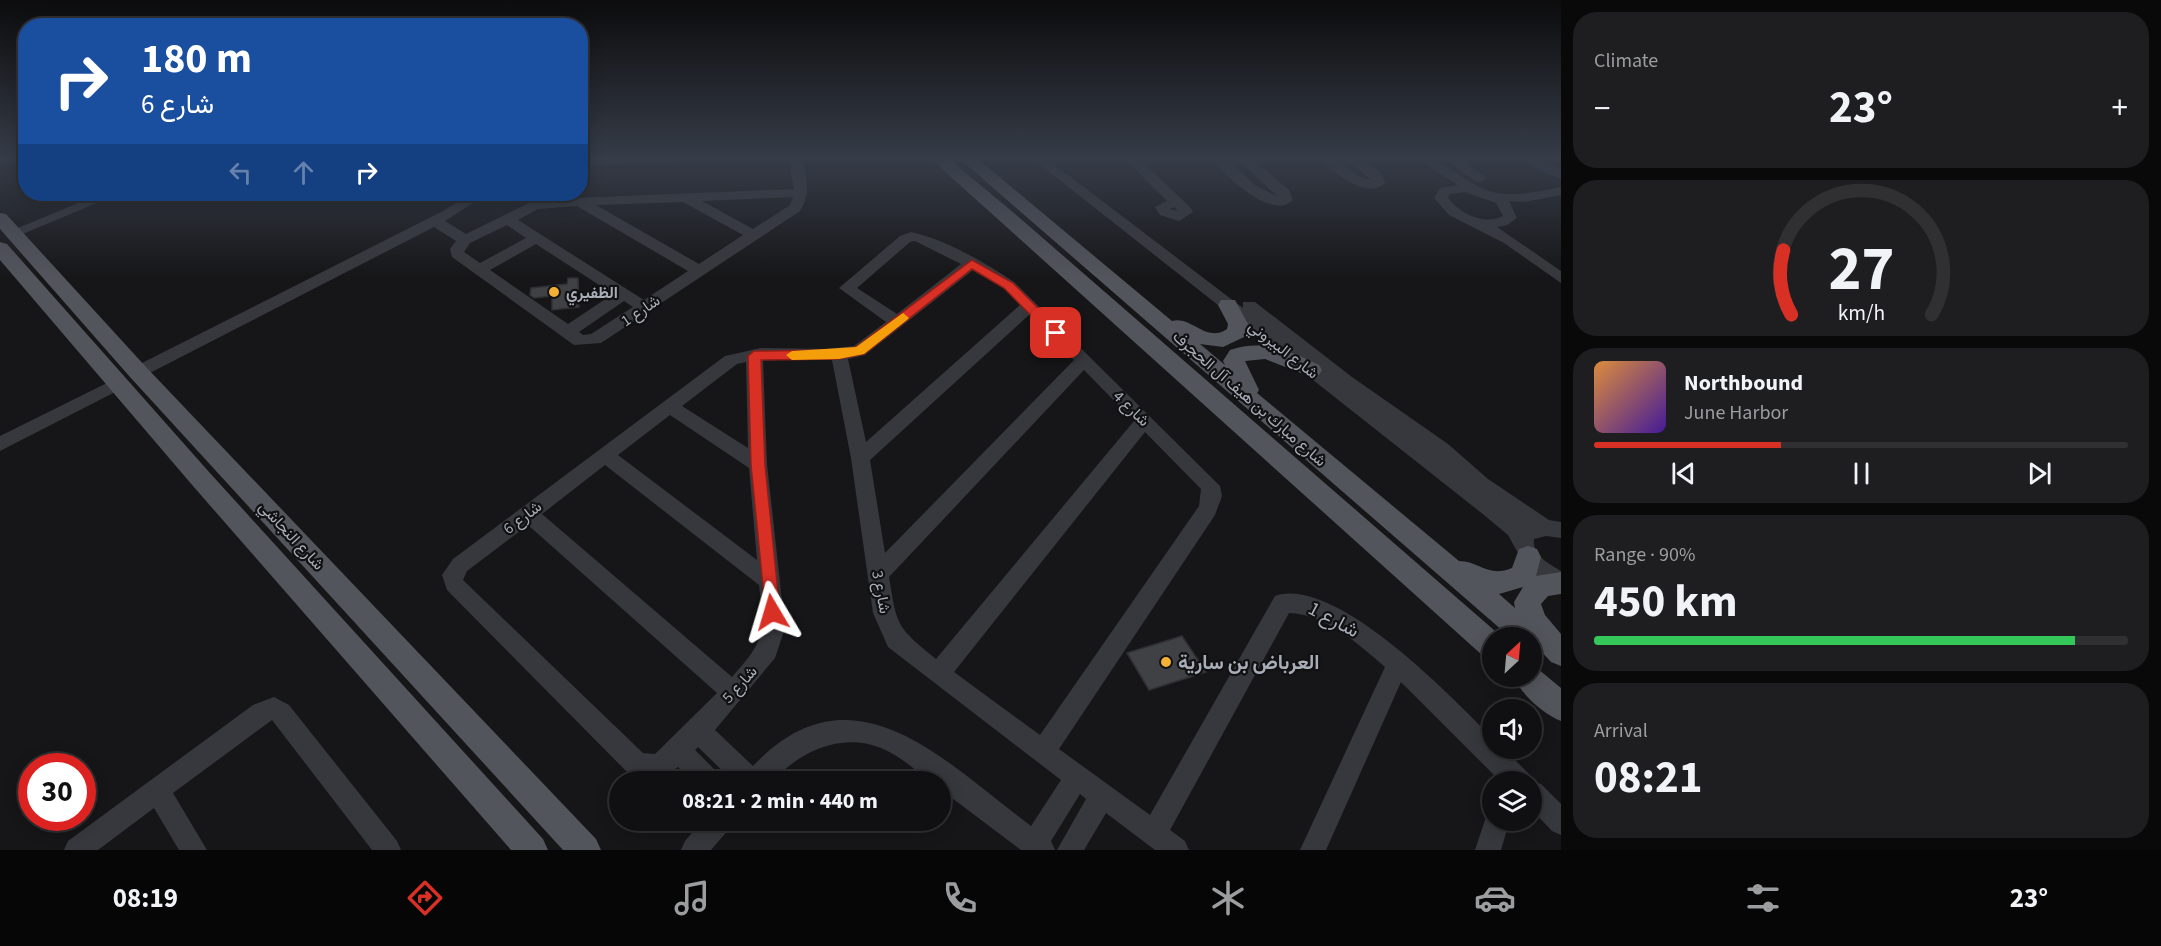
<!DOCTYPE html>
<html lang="en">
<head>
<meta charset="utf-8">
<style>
  body { margin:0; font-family:"Source Sans 3",Vazirmatn,sans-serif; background:#1e1e20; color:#f1f3f6; height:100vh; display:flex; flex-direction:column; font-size:22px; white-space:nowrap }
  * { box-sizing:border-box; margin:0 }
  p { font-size:20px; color:#9c9d9f }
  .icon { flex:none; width:33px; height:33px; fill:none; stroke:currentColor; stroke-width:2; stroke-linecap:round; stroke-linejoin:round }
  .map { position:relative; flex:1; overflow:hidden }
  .drawer { display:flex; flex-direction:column; gap:12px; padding:12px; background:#09090a; width:600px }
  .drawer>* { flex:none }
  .guide { position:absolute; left:18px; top:18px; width:570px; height:183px; border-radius:24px; box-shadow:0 3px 15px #0003,0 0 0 2px #303032; background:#1a4fa0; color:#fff; overflow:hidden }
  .needle { width:39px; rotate:26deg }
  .tools { position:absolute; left:1482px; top:627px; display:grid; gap:12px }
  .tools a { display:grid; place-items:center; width:60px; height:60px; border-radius:50%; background:#101012; box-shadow:0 3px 15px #0003,0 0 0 2px #303032; font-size:30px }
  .speed { position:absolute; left:18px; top:753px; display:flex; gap:12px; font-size:30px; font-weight:700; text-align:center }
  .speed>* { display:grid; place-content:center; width:78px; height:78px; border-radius:50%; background:#101012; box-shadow:0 3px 15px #0003,0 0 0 2px #303032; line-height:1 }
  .speed .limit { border:9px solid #d22; background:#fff; color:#111 }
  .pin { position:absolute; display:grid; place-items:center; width:51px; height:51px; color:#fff; margin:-26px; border-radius:12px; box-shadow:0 3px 9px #0006 }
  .me { position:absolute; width:66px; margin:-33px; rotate:353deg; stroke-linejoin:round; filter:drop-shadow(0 0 4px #0008) }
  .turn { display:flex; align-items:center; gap:21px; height:126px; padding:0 24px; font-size:27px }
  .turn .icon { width:78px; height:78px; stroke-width:2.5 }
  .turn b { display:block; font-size:42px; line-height:51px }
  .lanes { display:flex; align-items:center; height:57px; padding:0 24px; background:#0003; justify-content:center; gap:30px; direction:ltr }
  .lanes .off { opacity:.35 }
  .big { font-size:45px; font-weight:700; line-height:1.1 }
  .drawer .tile { flex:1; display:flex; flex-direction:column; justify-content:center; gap:9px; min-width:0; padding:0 21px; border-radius:24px; background:#1e1e20 }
  .drawer .dial { align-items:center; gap:0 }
  .dial svg { height:156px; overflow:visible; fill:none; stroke:#303032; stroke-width:7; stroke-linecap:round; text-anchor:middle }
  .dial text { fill:#f1f3f6; stroke:none }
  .song { display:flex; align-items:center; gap:18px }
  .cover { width:72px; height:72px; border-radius:9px; background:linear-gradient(135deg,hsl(30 70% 55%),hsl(260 70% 35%)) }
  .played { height:6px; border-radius:3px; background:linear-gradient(90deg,#d93025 35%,#303032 35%) }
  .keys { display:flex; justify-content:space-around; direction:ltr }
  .heat { display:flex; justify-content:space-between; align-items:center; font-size:33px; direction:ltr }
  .charge { height:9px; border-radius:4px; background:linear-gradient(90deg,#34c759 90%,#303032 0) }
  .trip { position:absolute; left:609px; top:771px; width:342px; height:60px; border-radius:30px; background:#101012; box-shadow:0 3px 15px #0003,0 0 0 2px #303032; font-weight:700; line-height:60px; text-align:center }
  .tab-bar { display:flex; height:96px; justify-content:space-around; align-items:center; background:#060607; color:#9c9d9f }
  .tab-bar .icon { width:42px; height:42px }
  .tab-bar .active { color:#d93025 }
  .tab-bar b { font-size:27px; color:#f1f3f6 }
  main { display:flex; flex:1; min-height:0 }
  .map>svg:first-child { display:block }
  .building { fill:#404145; stroke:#303034; stroke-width:1.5 }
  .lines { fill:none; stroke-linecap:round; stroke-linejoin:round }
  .minor { fill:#37383d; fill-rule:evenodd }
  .major { fill:#53555c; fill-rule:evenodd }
  .route { fill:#d93025; stroke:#8d1f18; stroke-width:1.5 }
  .slow { fill:#f59e0b }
  .poi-dot { fill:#f2b134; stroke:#111113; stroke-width:2 }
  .labels { text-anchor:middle; stroke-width:4.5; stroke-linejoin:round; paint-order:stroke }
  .poi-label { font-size:16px; font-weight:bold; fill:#a8adb8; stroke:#111113; text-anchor:start }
  .street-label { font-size:16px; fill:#a8adb8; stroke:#111113 }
  .near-street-label { font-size:20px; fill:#a8adb8; stroke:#111113 }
  .near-poi-label { font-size:20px; font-weight:bold; fill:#a8adb8; stroke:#111113; text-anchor:start }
</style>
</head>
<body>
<main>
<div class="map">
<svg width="1561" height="850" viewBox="0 0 1561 850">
  <rect width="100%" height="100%" fill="#161618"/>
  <path class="building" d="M568 278H578L579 307 552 310V296L534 298 530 295 531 288 567 284Z
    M1182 636 1206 672 1149 690 1127 653Z"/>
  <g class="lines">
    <path class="minor" d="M580 159H681L674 163 580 166Z
      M789 159H803C806 178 811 194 800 211L601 343 574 345 452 257 450 249 456 241 434 227 144 376H132L129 372 132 368 443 211 471 194H487L445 221 466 234 529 203 549 199 794 189ZM793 197 790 205 753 229 702 201ZM683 202 743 235 699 264 596 205ZM577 206 688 271 644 300 518 220 538 209ZM507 225 526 238 480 263 464 252 470 243ZM536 244 613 294 568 324 490 270ZM624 301 633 307 591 334 583 335 579 332Z
      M1033 159H1047L1243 308V302H1255L1352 377 1448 444 1488 479 1549 520 1561 522V538L1546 536 1534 539C1532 555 1549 564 1561 571V591L1529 573 1508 535 1484 515Z
      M1125 159H1139L1190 207 1193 212 1179 221 1160 215 1155 207 1167 201ZM1174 207 1178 211 1170 209Z
      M1213 159H1227L1255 185 1278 197 1237 159H1252L1289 190 1293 200C1272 221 1225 176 1213 159Z
      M1321 159C1348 159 1348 176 1371 180L1346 159C1361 159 1382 166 1385 183 1367 200 1334 173 1321 159Z
      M1418 159C1442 159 1458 176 1479 187 1503 200 1536 192 1561 187V195L1524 202 1509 201 1517 218 1507 225 1497 227 1561 271V283L1504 243 1449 215 1434 198 1440 188 1458 185ZM1465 192 1496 203 1503 216C1484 226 1460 213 1448 198L1450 194Z
      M1445 159H1461L1487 178 1480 182 1475 181Z
      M1523 159H1539L1561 169V178L1542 172Z
      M100 194H118L18 236H8L6 233Z
      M911 232C947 240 984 262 1014 282L1220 486 1222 496 1215 515 1059 749 1150 815 1275 596C1335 575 1453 698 1492 738V748H1503L1528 773 1531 781 1541 784 1561 804V835L1552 831 1532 810V782H1501L1401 682 1326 850H1300L1385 667C1358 644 1326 614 1289 613L1170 830 1185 841 1189 850H1155L1106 813 1084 850H1057L1086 799 1080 794 1051 841 1055 850H1021L940 789V782H931C915 770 899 755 881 748 840 732 799 752 772 782H734L698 747 695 750 718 773 721 782H692L678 767C660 781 646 779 626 771L447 590 442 575 453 559 725 356 761 348 827 349 854 346 886 322 839 288 900 236ZM915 241 961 264 897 314 857 288 910 242ZM973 270 1004 288 1020 305 866 442 848 359 865 355ZM1029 315 1074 360 885 553 870 460ZM763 360H832L851 458 873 613 888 647 1061 780 1031 826C945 762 853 660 753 766L715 730 775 658 785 628 767 464ZM746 362 748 448 682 406 737 364ZM1084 370 1134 421 936 659C897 627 897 627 889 577ZM670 415 749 468 757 560 618 455ZM1145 432 1201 489 1199 506 1040 735 954 672ZM605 465 759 585C764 634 766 639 732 677L542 514ZM528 525 717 693 655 754 643 753 463 580 467 571Z
      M117 378 123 380 126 384 123 388 0 451V436Z
      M274 697 289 705 397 841 401 850H372L272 720 173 793 207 850H179L154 808 98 850H64L68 841 253 705Z
      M1492 809V820H1510L1501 850H1475L1488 811Z
      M703 820H732L729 829 711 850H681L685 841Z"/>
    <path class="major" d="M931 159H949L1014 213 1502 637 1492 638V658L1482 655Z
      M960 159H978L1172 321C1191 315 1207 344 1227 329L1228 324 1218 305 1221 300H1235L1248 324 1244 337 1223 347 1200 344 1225 365 1223 361 1230 350C1263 339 1288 350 1319 365L1322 370 1319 375 1311 377 1265 359 1245 361 1259 390 1257 393 1459 561C1479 561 1488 578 1512 568L1519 549 1528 546 1537 549 1541 557 1536 576 1561 572V594L1548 596 1541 604 1545 615 1561 634V666L1551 662 1538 648 1532 650V638H1511ZM1523 587 1514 602 1515 608 1499 594Z
      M0 213 6 214 146 367 596 839 601 850H563L130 377 0 229Z
      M0 242 7 244 209 472 543 839 548 850H511L193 486 0 260Z
      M1532 664 1561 688V721C1543 714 1521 694 1513 676H1532Z"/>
  </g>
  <linearGradient id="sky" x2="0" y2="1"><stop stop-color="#0c0c0d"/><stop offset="0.57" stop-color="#363c48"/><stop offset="1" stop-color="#363c48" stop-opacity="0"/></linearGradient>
  <rect width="1561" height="278" fill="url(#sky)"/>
  <path class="route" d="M972 260 1013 283 1060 330V336H1051L1004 288 972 269 864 354 839 359 761 360 765 465 780 612 778 617 772 619 766 617 751 465 748 356 754 351 839 350 856 347Z"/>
  <path class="slow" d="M903 313 909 318 907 320 864 354 839 359 792 360 786 355 792 351 856 347Z"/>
  <g class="poi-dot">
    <circle cx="554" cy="292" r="6"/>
    <circle cx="1166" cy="662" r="6"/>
  </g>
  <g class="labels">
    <g class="poi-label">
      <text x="566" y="298">الظفيري</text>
    </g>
    <g class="street-label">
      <text transform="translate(640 310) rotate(-34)" y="6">شارع 1</text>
      <text transform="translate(1284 349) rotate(38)" y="6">شارع البيروني</text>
      <text transform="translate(1250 398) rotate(41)" y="6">شارع مبارك بن هيف آل الحجرف</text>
      <text transform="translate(1132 408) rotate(44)" y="6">شارع 4</text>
      <text transform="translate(522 517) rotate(-37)" y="6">شارع 6</text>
      <text transform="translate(292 535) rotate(47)" y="6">شارع النجاشي</text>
      <text transform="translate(882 592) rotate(79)" y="6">شارع 3</text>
      <text transform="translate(739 684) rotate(-48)" y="6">شارع 5</text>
    </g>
    <g class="near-street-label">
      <text transform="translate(1334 619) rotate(28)" y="7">شارع 1</text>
    </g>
    <g class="near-poi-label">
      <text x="1178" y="669">العرباض بن سارية</text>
    </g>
  </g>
</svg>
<div class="tools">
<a><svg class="needle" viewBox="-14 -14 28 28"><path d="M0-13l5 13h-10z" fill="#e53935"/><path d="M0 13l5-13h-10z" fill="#9c9d9f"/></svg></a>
<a><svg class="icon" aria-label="sound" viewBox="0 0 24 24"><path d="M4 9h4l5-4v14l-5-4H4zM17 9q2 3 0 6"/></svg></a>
<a><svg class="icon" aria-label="layers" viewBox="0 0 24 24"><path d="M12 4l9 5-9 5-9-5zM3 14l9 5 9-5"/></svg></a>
</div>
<div class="speed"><div class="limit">30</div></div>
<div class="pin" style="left:1056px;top:333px;background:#d93025"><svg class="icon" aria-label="arrive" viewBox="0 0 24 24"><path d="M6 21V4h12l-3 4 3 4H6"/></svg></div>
<svg class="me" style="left:772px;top:612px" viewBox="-20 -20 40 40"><path d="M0-17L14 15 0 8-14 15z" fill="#d93025" stroke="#fff" stroke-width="4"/></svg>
<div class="trip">08:21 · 2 min · 440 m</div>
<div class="guide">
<div class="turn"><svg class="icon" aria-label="right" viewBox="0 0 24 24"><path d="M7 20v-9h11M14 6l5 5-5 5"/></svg><div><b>180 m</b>شارع 6</div></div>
<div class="lanes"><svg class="icon off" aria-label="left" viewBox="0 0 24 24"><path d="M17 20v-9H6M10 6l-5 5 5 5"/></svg><svg class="icon off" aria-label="ahead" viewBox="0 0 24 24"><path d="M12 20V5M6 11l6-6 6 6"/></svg><svg class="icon" aria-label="right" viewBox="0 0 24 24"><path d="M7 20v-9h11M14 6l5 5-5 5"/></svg></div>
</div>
</div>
<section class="drawer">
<div class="tile"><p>Climate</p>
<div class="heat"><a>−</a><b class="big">23°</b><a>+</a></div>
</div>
<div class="tile dial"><svg viewBox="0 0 100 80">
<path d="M14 69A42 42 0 1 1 86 69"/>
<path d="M14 69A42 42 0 0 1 10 36" stroke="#d93025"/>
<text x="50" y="56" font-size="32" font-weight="700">27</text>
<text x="50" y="72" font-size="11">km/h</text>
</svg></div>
<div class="tile">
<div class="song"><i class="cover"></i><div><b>Northbound</b><p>June Harbor</p></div></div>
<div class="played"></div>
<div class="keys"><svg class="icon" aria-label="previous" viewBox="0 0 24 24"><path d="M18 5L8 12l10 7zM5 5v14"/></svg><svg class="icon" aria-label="pause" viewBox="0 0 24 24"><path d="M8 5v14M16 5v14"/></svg><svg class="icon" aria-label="next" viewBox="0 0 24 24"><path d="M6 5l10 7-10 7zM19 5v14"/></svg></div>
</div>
<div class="tile"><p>Range · 90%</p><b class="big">450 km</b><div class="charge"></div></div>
<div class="tile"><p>Arrival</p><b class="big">08:21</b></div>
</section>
</main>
<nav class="tab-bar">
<b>08:19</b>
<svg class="icon active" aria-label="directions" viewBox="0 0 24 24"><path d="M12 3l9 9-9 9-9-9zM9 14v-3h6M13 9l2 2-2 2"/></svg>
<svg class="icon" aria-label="music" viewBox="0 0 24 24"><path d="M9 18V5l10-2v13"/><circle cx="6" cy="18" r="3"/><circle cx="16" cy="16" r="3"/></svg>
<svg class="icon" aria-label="phone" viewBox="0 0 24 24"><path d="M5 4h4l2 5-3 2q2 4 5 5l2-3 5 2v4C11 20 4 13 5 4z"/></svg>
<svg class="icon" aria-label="climate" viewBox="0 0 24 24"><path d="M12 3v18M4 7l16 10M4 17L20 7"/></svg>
<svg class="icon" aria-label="car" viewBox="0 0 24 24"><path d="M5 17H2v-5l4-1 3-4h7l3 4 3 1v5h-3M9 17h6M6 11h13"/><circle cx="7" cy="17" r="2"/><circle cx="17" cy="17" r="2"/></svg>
<svg class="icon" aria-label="filters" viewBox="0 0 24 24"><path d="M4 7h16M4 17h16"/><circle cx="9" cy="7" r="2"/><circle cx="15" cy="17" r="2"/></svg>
<b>23°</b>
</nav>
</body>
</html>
